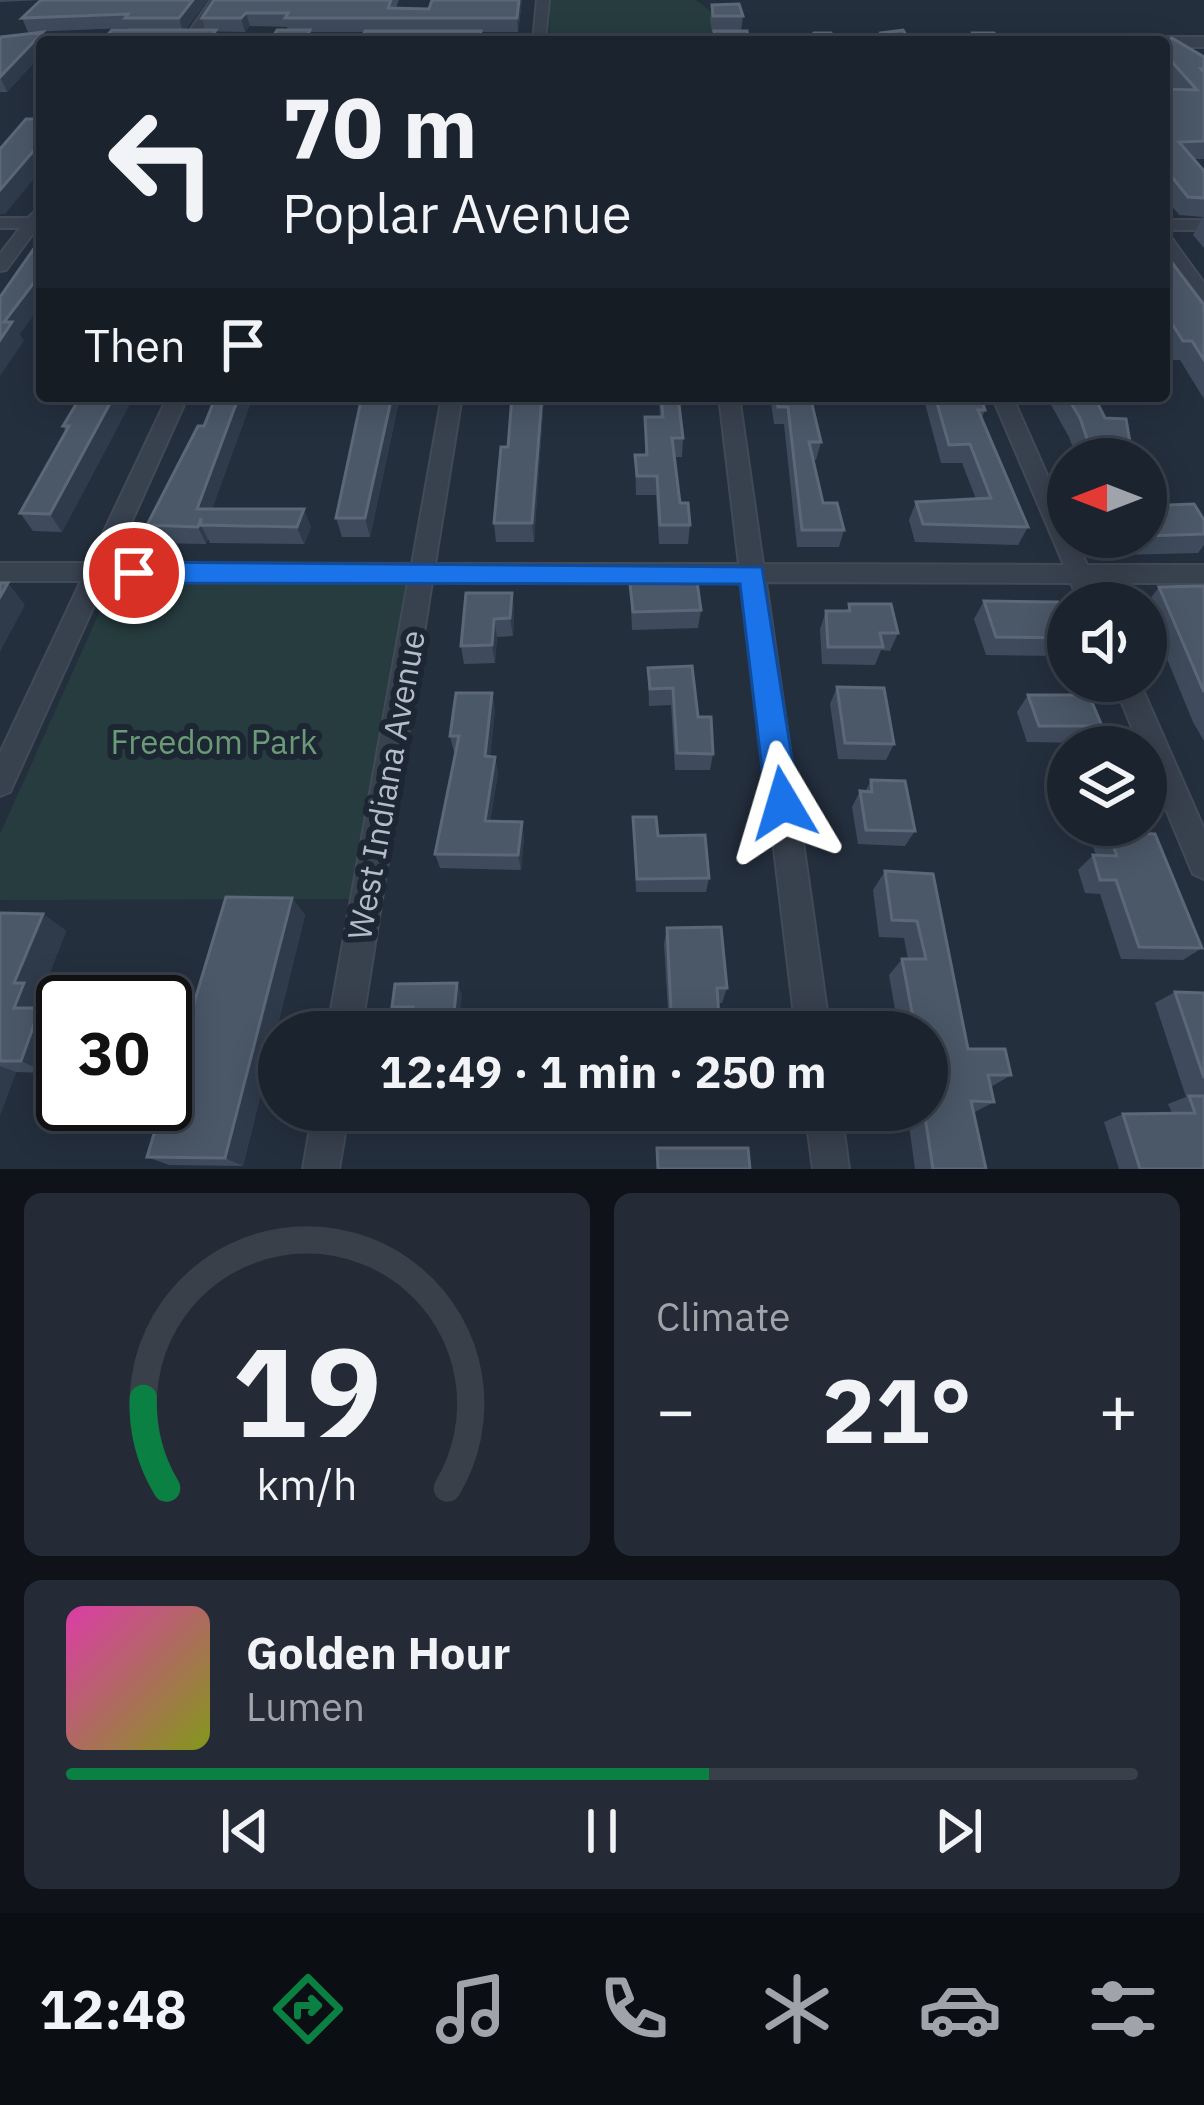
<!DOCTYPE html>
<html lang="en">
<head>
<meta charset="utf-8">
<style>
  body { margin:0; font-family:"IBM Plex Sans",sans-serif; background:#242b36; color:#f1f3f6; height:100vh; display:flex; flex-direction:column; font-size:45px; white-space:nowrap }
  * { box-sizing:border-box; margin:0 }
  p { font-size:39px; color:#a0a4aa }
  .icon { flex:none; width:66px; height:66px; fill:none; stroke:currentColor; stroke-width:2; stroke-linecap:round; stroke-linejoin:round }
  .map { position:relative; height:1169px; overflow:hidden }
  .details { display:flex; flex-direction:column; gap:24px; padding:24px; background:#0f1319; flex:1 }
  .details>* { flex:none }
  .hud { position:absolute; left:36px; top:36px; width:1134px; height:366px; border-radius:12px; box-shadow:0 6px 30px #0003,0 0 0 3px #39404a; background:#1b232e; color:#f1f3f6; overflow:hidden }
  .needle { width:78px; rotate:270deg }
  .tools { position:absolute; left:1047px; top:438px; display:grid; gap:24px }
  .tools a { display:grid; place-items:center; width:120px; height:120px; border-radius:50%; background:#1b232e; box-shadow:0 6px 30px #0003,0 0 0 3px #39404a; font-size:60px }
  .speed { position:absolute; left:36px; top:975px; display:flex; gap:24px; font-size:60px; font-weight:700; text-align:center }
  .speed>* { display:grid; place-content:center; width:156px; height:156px; border-radius:50%; background:#1b232e; box-shadow:0 6px 30px #0003,0 0 0 3px #39404a; line-height:1 }
  .speed .limit { border:6px solid #111; border-radius:18px; background:#fff; color:#111 }
  .pin { position:absolute; display:grid; place-items:center; width:102px; height:102px; color:#fff; margin:-51px; border:6px solid #fff; border-radius:50%; box-shadow:0 3px 12px #0007 }
  .me { position:absolute; width:132px; margin:-66px; rotate:353deg; stroke-linejoin:round; filter:drop-shadow(0 0 9px #0008) }
  .turn { display:flex; align-items:center; gap:42px; height:252px; padding:0 48px; font-size:54px }
  .turn .icon { width:156px; height:156px; stroke-width:2.5 }
  .turn b { display:block; font-size:84px; line-height:102px }
  .then { display:flex; align-items:center; height:114px; padding:0 48px; background:#0003; gap:24px; font-size:45px }
  .big { font-size:90px; font-weight:700; line-height:1.1 }
  .details .card { flex:1; display:flex; flex-direction:column; justify-content:center; gap:18px; min-width:0; padding:0 42px; border-radius:18px; background:#242b36 }
  .details .dial { align-items:center; gap:0 }
  .dial svg { height:312px; overflow:visible; fill:none; stroke:#39404a; stroke-width:7; stroke-linecap:round; text-anchor:middle }
  .dial text { fill:#f1f3f6; stroke:none }
  .song { display:flex; align-items:center; gap:36px }
  .cover { width:144px; height:144px; border-radius:18px; background:linear-gradient(135deg,hsl(320 70% 55%),hsl(70 70% 35%)) }
  .played { height:12px; border-radius:6px; background:linear-gradient(90deg,#0b8043 60%,#39404a 60%) }
  .keys { display:flex; justify-content:space-around; direction:ltr }
  .heat { display:flex; justify-content:space-between; align-items:center; font-size:66px; direction:ltr }
  .details .tiles { flex:1; display:grid; gap:24px; grid-template-columns:1fr 1fr }
  .card:last-child { grid-column:span 2 }
  .trip { position:absolute; left:258px; top:1011px; width:690px; height:120px; border-radius:60px; background:#1b232e; box-shadow:0 6px 30px #0003,0 0 0 3px #39404a; font-weight:700; line-height:120px; text-align:center }
  .dock { display:flex; height:192px; justify-content:space-around; align-items:center; background:#0b0e12; color:#a0a4aa }
  .dock .icon { width:84px; height:84px }
  .dock .on { color:#0b8043 }
  .dock b { font-size:54px; color:#f1f3f6 }
  .map>svg:first-child { display:block }
  .green { fill:#263c3f }
  .lines { fill:none; stroke-linecap:round; stroke-linejoin:round }
  .minor-casing { stroke:#414a57; stroke-width:4 }
  .tertiary-casing { stroke:#414a57; stroke-width:4 }
  .minor { fill:#38414e; fill-rule:evenodd }
  .tertiary { fill:#38414e; fill-rule:evenodd }
  .wall { fill:#3f4b5c }
  .shaded-wall { fill:#2f3b4b }
  .building { fill:#4b5868; stroke:#5c6777; stroke-width:3 }
  .route { fill:#1a73e8; stroke:#114b97; stroke-width:3 }
  .labels { text-anchor:middle; stroke-width:12; stroke-linejoin:round; paint-order:stroke }
  .park-label { font-size:33px; fill:#6b9a76; stroke:#1d2633 }
  .street-label { font-size:33px; fill:#b4bcc9; stroke:#1d2633 }
</style>
</head>
<body>
<div class="map">
<svg width="1204" height="1169" viewBox="0 0 1204 1169">
  <rect width="100%" height="100%" fill="#242f3e"/>
  <path class="green" d="M550 0H696L742 35H549Z
    M413 581 357 899 0 900V834L113 582Z"/>
  <g class="lines">
    <g class="minor-casing">
      <path id="minor" d="M211 0H223L194 42H182Z
        M537 0H549L545 42H533Z
        M42 205V227L37 228 6 270 0 271V254L20 228H0V218H28Z
        M1164 220H1204V230H1164Z
        M1164 235 1170 236 1204 283V300L1198 299 1164 252Z
        M168 396H188L113 563 412 564 442 396H462L435 564H739L719 396H739L763 564 1064 565 992 396H1012L1068 522V537H1075L1087 565H1204V583H1095L1104 603H1080L1071 583 766 582 830 1032H796L742 582H432L361 1032H327L408 582 105 581 10 792 0 796V753L81 581H0V563H89Z
        M1113 681H1139L1204 829V879L1193 874 1146 761V747H1140Z
        M313 1110H349L339 1169H303Z
        M805 1110H841L849 1169H813Z"/>
    </g>
    <g class="tertiary-casing">
      <path id="tertiary" d="M0 37H922L930 42H42V47H0Z
        M1164 37H1204V47H1164V42H1156Z"/>
    </g>
    <use href="#minor" class="minor"/>
    <use href="#tertiary" class="tertiary"/>
  </g>
  <path class="wall" d="M0 0H208L185 30H205L202 18 214 0H399L396 8 429 9 432 0H522L518 32H481L482 42H360L364 32H310L288 30 287 27 250 26 245 32 129 30 128 28 28 32 22 18 41 0 0 2Z
    M712 5 743 16 741 31 713 42 714 32H712L710 20Z
    M43 32 47 42H42V54L7 92H0V39Z
    M1164 53 1204 57V159H1194L1204 171V248L1193 235 1203 217 1179 215 1164 196V89H1174L1164 78Z
    M1164 252 1204 305V399L1180 360H1172L1164 347Z
    M134 396 62 532 33 531 20 513 66 432 63 426Z
    M216 396H253L212 509 311 527 304 544 210 543 208 539 206 544 157 543 147 525 204 426Z
    M362 396H400L370 537H342L336 518Z
    M544 396 534 542H496L494 523 508 447Z
    M646 396H678L683 438 682 457H674L680 503 690 525 688 544H659L656 495H636L635 455H645V417H660L659 398H646Z
    M770 396H810L821 442 816 460H813L823 503 844 530 839 547H797L784 424H774Z
    M923 396H980L985 410 982 418 1028 527 1018 545 915 542 909 520 916 502 976 499 962 463H941Z
    M1046 396H1094L1105 418 1130 442 1140 459H1077L1069 437Z
    M1146 468 1168 505 1204 520V545L1198 553 1120 555 1110 537H1146Z
    M630 584 701 610 698 628 632 630Z
    M1204 586V741L1193 722 1146 608V604L1159 587Z
    M512 593 514 611 513 636 497 637 495 663 464 664 461 646Z
    M984 601 1068 627V644L1060 656 986 655 974 619Z
    M849 604 898 633 890 651 881 650 875 665 822 664 820 629 826 611H847Z
    M692 666 698 717 713 754 710 770H675L671 705 649 706 648 668Z
    M837 687 894 744 886 760 838 759 830 704Z
    M492 693 495 710 490 756 495 757 498 773 490 821 524 837 521 870 440 868 435 854 456 752H454L450 736Z
    M1028 695 1102 726 1088 743 1027 742 1017 712Z
    M1066 760H1068V806H1063L1052 776Z
    M871 780 915 831 905 846 858 844 852 807 860 791 865 792Z
    M633 817 709 878 706 892H636Z
    M1108 832 1202 948 1183 960 1121 959 1100 894 1085 893 1078 870 1093 855H1096L1093 847Z
    M885 871 933 874 968 1049 1011 1075 991 1087 994 1102 973 1113 986 1169H915L907 1110H927V1032H899L889 975 902 959H908L904 938 879 937 873 890Z
    M292 898 305 915 243 1166 169 1165 147 1157Z
    M0 913 43 914 66 931 42 993 50 998 45 1011 63 1021V1027L47 1073 16 1072 0 1115Z
    M667 928 727 988 722 1003 668 1011 664 944Z
    M1175 992 1204 993V1169H1119L1104 1122 1123 1114 1172 1113 1168 1104 1186 1097 1155 1003Z
    M462 994 412 1018H399L392 1007Z"/>
  <path class="shaded-wall" d="M193 0H208L183 32 179 18Z
    M519 0H522L518 32 517 18Z
    M246 13 250 26 245 32 241 18Z
    M216 30 220 42H208Z
    M43 32 47 42H42V54L7 92 0 77Z
    M42 141V169L5 214H0V190Z
    M42 272V304L20 334 24 341 0 376V340L4 322Z
    M114 396H134L62 532 50 514Z
    M239 396H253L206 526 197 509Z
    M392 396H400L370 537 365 518Z
    M542 396H544L534 542 532 523Z
    M304 509 311 527 304 544 297 527Z
    M201 518V525L208 539 206 544 198 527Z
    M8 583 25 605 0 652V597Z
    M512 593 514 611 513 636 510 618Z
    M494 619 497 637 495 663 492 645Z
    M492 693 495 710 488 772 485 756Z
    M495 757 498 773 488 836 485 821Z
    M522 822 524 837 521 870 518 855Z
    M292 898 305 915 243 1166 225 1158Z
    M43 914 66 931 42 993 50 998 45 1011 63 1021V1027L47 1073 21 1061 14 1008V983Z
    M457 983 462 994 458 1032H452Z
    M0 1066 16 1072 0 1115Z"/>
  <path class="building" d="M41 0H193L179 18H125L128 14 22 18Z
    M214 0H391L388 8 429 9 432 0H519L517 18H285L288 13H246L241 18H202Z
    M739 4 743 16H713L712 5Z
    M112 30H216L208 42H101Z
    M277 30H310L305 42H270Z
    M903 30 910 42H887L881 33Z
    M365 31H481L478 42H360Z
    M714 31H747L749 42H716Z
    M43 32 0 77V39L2 37Z
    M814 33H831L835 42H810L809 38Z
    M973 33H994L1000 42H979Z
    M1087 36 1092 42H1065L1061 37Z
    M624 37H652L653 42H623Z
    M1172 38 1204 57V69H1201L1204 72V141L1179 142 1204 171V198L1188 197 1164 167V89L1197 90 1164 53V44Z
    M542 40H572V42H542Z
    M42 113V141L0 190V149L26 119H37Z
    M40 240 42 241V272L4 322H12L0 340V297Z
    M1164 252 1204 305V360L1192 341H1183L1164 311Z
    M81 396H114L50 514 20 513 69 426H63Z
    M216 396H239L197 509H304L297 527 201 525V518L198 527 147 525 198 426H204Z
    M362 396H392L365 518H336Z
    M512 396H542L532 523H494L501 447H508Z
    M661 396H678L683 438H672L680 503H688L690 525H660L657 476H637L635 455H647L645 417H663Z
    M776 396H810L821 442H809L823 503H837L844 530H802L788 407H778Z
    M935 396H980L985 410H978L1028 527 923 524 916 502 991 498 970 444 949 445Z
    M1067 396H1094L1105 418 1126 419 1130 442 1140 459H1089L1087 456H1093L1080 418Z
    M1146 468 1168 505 1194 504 1204 520V534L1146 536Z
    M697 582 701 610 633 612 630 584Z
    M0 583H8L0 597Z
    M1204 586V692L1159 587Z
    M466 593H512L510 618 494 619 492 645 461 646Z
    M984 601 1058 602 1068 627V638L996 637Z
    M849 604H891L898 633H880L883 647H828L826 611H850Z
    M692 666 698 717H711L713 754 677 753 673 688 650 689 648 668Z
    M837 687 884 688 894 744 845 743Z
    M456 693H492L485 756 495 757 485 821 522 822 518 855 435 854 459 736H450Z
    M1028 695H1089L1102 726H1039Z
    M871 780 905 781 915 831 866 830 860 791 872 792Z
    M633 817H656L658 836 705 835 709 878 637 879Z
    M1108 832 1155 834 1202 948 1139 947 1116 880H1100L1093 855 1117 856Z
    M885 871 933 874 968 1049H1005L1011 1075H988L994 1102 971 1101 986 1169H933L924 1110H927V1074H942L933 1028H915L902 959H926L917 921 892 920Z
    M226 897 292 898 225 1158 147 1157 163 1104H165V1099Z
    M0 913 43 914 14 983H24L14 1008H40L21 1061H0Z
    M721 927 727 988H717L720 1032H619V1011H671L667 928Z
    M457 983 452 1032H410L413 1007H392L395 984Z
    M1175 992 1204 993V1078Z
    M1189 1096H1204V1169H1140L1123 1114 1195 1113Z
    M657 1148H748L750 1169H658Z"/>
  <path class="route" d="M134 562 762 567 799 803 794 814 783 818 771 814 766 803 740 584 134 583 121 573Z"/>
  <g class="labels">
    <g class="park-label">
      <text x="214" y="754">Freedom Park</text>
    </g>
    <g class="street-label">
      <text transform="translate(386 785) rotate(-80)" y="12">West Indiana Avenue</text>
    </g>
  </g>
</svg>
<div class="tools">
<a><svg class="needle" viewBox="-14 -14 28 28"><path d="M0-13l5 13h-10z" fill="#e53935"/><path d="M0 13l5-13h-10z" fill="#a0a4aa"/></svg></a>
<a><svg class="icon" aria-label="sound" viewBox="0 0 24 24"><path d="M4 9h4l5-4v14l-5-4H4zM17 9q2 3 0 6"/></svg></a>
<a><svg class="icon" aria-label="layers" viewBox="0 0 24 24"><path d="M12 4l9 5-9 5-9-5zM3 14l9 5 9-5"/></svg></a>
</div>
<div class="speed"><div class="limit">30</div></div>
<div class="pin" style="left:134px;top:573px;background:#d93025"><svg class="icon" aria-label="arrive" viewBox="0 0 24 24"><path d="M6 21V4h12l-3 4 3 4H6"/></svg></div>
<svg class="me" style="left:783px;top:803px" viewBox="-20 -20 40 40"><path d="M0-17L14 15 0 8-14 15z" fill="#1a73e8" stroke="#fff" stroke-width="4"/></svg>
<div class="trip">12:49 · 1 min · 250 m</div>
<div class="hud">
<div class="turn"><svg class="icon" aria-label="left" viewBox="0 0 24 24"><path d="M17 20v-9H6M10 6l-5 5 5 5"/></svg><div><b>70 m</b>Poplar Avenue</div></div>
<div class="then">Then<svg class="icon" aria-label="arrive" viewBox="0 0 24 24"><path d="M6 21V4h12l-3 4 3 4H6"/></svg></div>
</div>
</div>
<section class="details">
<div class="tiles">
<div class="card dial"><svg viewBox="0 0 100 80">
<path d="M14 69A42 42 0 1 1 86 69"/>
<path d="M14 69A42 42 0 0 1 8 46" stroke="#0b8043"/>
<text x="50" y="56" font-size="32" font-weight="700">19</text>
<text x="50" y="72" font-size="11">km/h</text>
</svg></div>
<div class="card"><p>Climate</p>
<div class="heat"><a>−</a><b class="big">21°</b><a>+</a></div>
</div>
<div class="card">
<div class="song"><i class="cover"></i><div><b>Golden Hour</b><p>Lumen</p></div></div>
<div class="played"></div>
<div class="keys"><svg class="icon" aria-label="previous" viewBox="0 0 24 24"><path d="M18 5L8 12l10 7zM5 5v14"/></svg><svg class="icon" aria-label="pause" viewBox="0 0 24 24"><path d="M8 5v14M16 5v14"/></svg><svg class="icon" aria-label="next" viewBox="0 0 24 24"><path d="M6 5l10 7-10 7zM19 5v14"/></svg></div>
</div>
</div>
</section>
<nav class="dock">
<b>12:48</b>
<svg class="icon on" aria-label="directions" viewBox="0 0 24 24"><path d="M12 3l9 9-9 9-9-9zM9 14v-3h6M13 9l2 2-2 2"/></svg>
<svg class="icon" aria-label="music" viewBox="0 0 24 24"><path d="M9 18V5l10-2v13"/><circle cx="6" cy="18" r="3"/><circle cx="16" cy="16" r="3"/></svg>
<svg class="icon" aria-label="phone" viewBox="0 0 24 24"><path d="M5 4h4l2 5-3 2q2 4 5 5l2-3 5 2v4C11 20 4 13 5 4z"/></svg>
<svg class="icon" aria-label="climate" viewBox="0 0 24 24"><path d="M12 3v18M4 7l16 10M4 17L20 7"/></svg>
<svg class="icon" aria-label="car" viewBox="0 0 24 24"><path d="M5 17H2v-5l4-1 3-4h7l3 4 3 1v5h-3M9 17h6M6 11h13"/><circle cx="7" cy="17" r="2"/><circle cx="17" cy="17" r="2"/></svg>
<svg class="icon" aria-label="filters" viewBox="0 0 24 24"><path d="M4 7h16M4 17h16"/><circle cx="9" cy="7" r="2"/><circle cx="15" cy="17" r="2"/></svg>
</nav>
</body>
</html>
